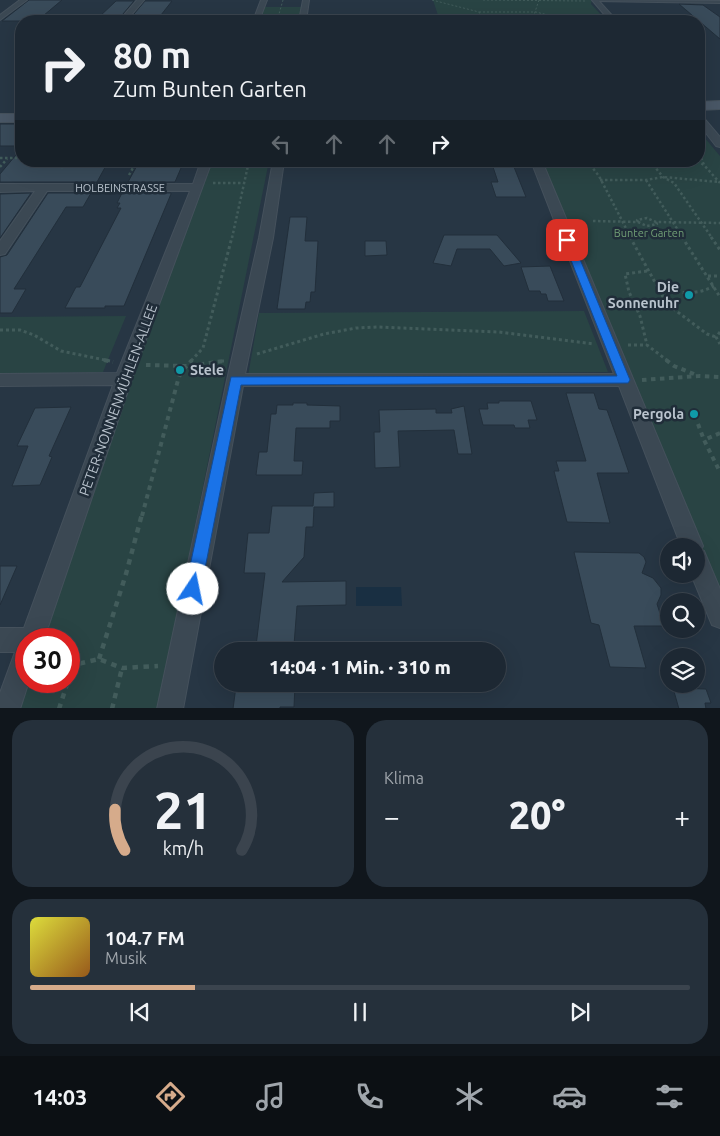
<!DOCTYPE html>
<html lang="de">
<head>
<meta charset="utf-8">
<style>
  body { margin:0; font-family:Ubuntu,sans-serif; background:#25303b; color:#f1f3f6; height:100vh; display:flex; flex-direction:column; font-size:19px; white-space:nowrap }
  * { box-sizing:border-box; margin:0 }
  p { font-size:16px; color:#a0a6ac }
  .icon { flex:none; width:28px; height:28px; fill:none; stroke:currentColor; stroke-width:2; stroke-linecap:round; stroke-linejoin:round }
  .map { position:relative; height:708px; overflow:hidden }
  .details { display:flex; flex-direction:column; gap:12px; padding:12px; background:#10161c; flex:1 }
  .details>* { flex:none }
  .guide { position:absolute; left:15px; top:15px; width:690px; height:152px; border-radius:20px; box-shadow:0 5px 20px #0002,0 0 0 1px #3b444e; background:#1d2833; color:#f1f3f6; overflow:hidden }
  .controls { position:absolute; left:660px; top:538px; display:grid; gap:10px }
  .controls a { display:grid; place-items:center; width:45px; height:45px; border-radius:50%; background:#1d2833; box-shadow:0 5px 20px #0002,0 0 0 1px #3b444e; font-size:25px }
  .speed { position:absolute; left:15px; top:628px; display:flex; gap:10px; font-size:25px; font-weight:700; text-align:center }
  .speed>* { display:grid; place-content:center; width:65px; height:65px; border-radius:50%; background:#1d2833; box-shadow:0 5px 20px #0002,0 0 0 1px #3b444e; line-height:1 }
  .speed .limit { border:8px solid #d22; background:#fff; color:#111 }
  .pin { position:absolute; display:grid; place-items:center; width:42px; height:42px; color:#fff; margin:-21px; border-radius:10px; box-shadow:0 2px 8px #0006 }
  .me { position:absolute; width:55px; margin:-28px; rotate:11deg; stroke-linejoin:round; filter:drop-shadow(0 0 4px #0008) }
  .turn { display:flex; align-items:center; gap:18px; height:105px; padding:0 15px; font-size:22px }
  .turn .icon { width:65px; height:65px; stroke-width:2.5 }
  .turn b { display:block; font-size:35px; line-height:42px }
  .lanes { display:flex; align-items:center; height:48px; padding:0 15px; background:#0003; justify-content:center; gap:25px; direction:ltr }
  .lanes .off { opacity:.35 }
  .big { font-size:38px; font-weight:800; line-height:1.1 }
  .details .tile { flex:1; display:flex; flex-direction:column; justify-content:center; gap:8px; min-width:0; padding:0 18px; border-radius:20px; background:#25303b }
  .details .dial { align-items:center; gap:0 }
  .dial svg { height:130px; overflow:visible; fill:none; stroke:#3b444e; stroke-width:7; stroke-linecap:round; text-anchor:middle }
  .dial text { fill:#f1f3f6; stroke:none }
  .song { display:flex; align-items:center; gap:15px }
  .cover { width:60px; height:60px; border-radius:8px; background:linear-gradient(135deg,hsl(60 70% 55%),hsl(30 70% 35%)) }
  .played { height:5px; border-radius:2px; background:linear-gradient(90deg,#d6ab8b 25%,#3b444e 25%) }
  .keys { display:flex; justify-content:space-around; direction:ltr }
  .heat { display:flex; justify-content:space-between; align-items:center; font-size:28px; direction:ltr }
  .details .tiles { flex:1; display:grid; gap:12px; grid-template-columns:1fr 1fr }
  .tile:last-child { grid-column:span 2 }
  .trip { position:absolute; left:214px; top:642px; width:292px; height:50px; border-radius:25px; background:#1d2833; box-shadow:0 5px 20px #0002,0 0 0 1px #3b444e; font-weight:800; line-height:50px; text-align:center }
  .tab-bar { display:flex; height:80px; justify-content:space-around; align-items:center; background:#0c1014; color:#a0a6ac }
  .tab-bar .icon { width:35px; height:35px }
  .tab-bar .active { color:#d6ab8b }
  .tab-bar b { font-size:22px; color:#f1f3f6 }
  .map>svg:first-child { display:block }
  .green { fill:#294444 }
  .water { fill:#192f42 }
  .building { fill:#394b5a; stroke:#222f3b }
  .lines { fill:none; stroke-linecap:round; stroke-linejoin:round }
  .lane-casing { stroke:#45515c; stroke-width:2 }
  .street-casing { stroke:#45515c; stroke-width:2 }
  .secondary-casing { stroke:#45515c; stroke-width:2 }
  .path-far4 { stroke:#425c5b; stroke-width:1; stroke-dasharray:2 2; stroke-linecap:butt }
  .path-far3 { stroke:#425c5b; stroke-width:2.5; stroke-dasharray:2.5 2.5; stroke-linecap:butt }
  .path-far2 { stroke:#425c5b; stroke-width:3; stroke-dasharray:3 3; stroke-linecap:butt }
  .path-far1 { stroke:#425c5b; stroke-width:4; stroke-dasharray:4.5 4.5; stroke-linecap:butt }
  .path { stroke:#425c5b; stroke-width:4.5; stroke-dasharray:5.5 5.5; stroke-linecap:butt }
  .lane { fill:#3b4853; fill-rule:evenodd }
  .street { fill:#3b4853; fill-rule:evenodd }
  .secondary { fill:#495766; fill-rule:evenodd }
  .route { fill:#1a73e8; stroke:#114b97 }
  .culture-dot { fill:#0f9aa8; stroke:#202d39; stroke-width:2 }
  .labels { text-anchor:middle; stroke-width:5; stroke-linejoin:round; paint-order:stroke }
  .far-street-label { font-size:11px; fill:#b9c3cd; stroke:#202d39 }
  .far-park-label { font-size:11px; fill:#709e75; stroke:#202d39 }
  .poi-label { font-size:14px; font-weight:bold; fill:#b9c3cd; stroke:#202d39; text-anchor:end }
  .street-label { font-size:14px; fill:#b9c3cd; stroke:#202d39 }
</style>
</head>
<body>
<div class="map">
<svg width="720" height="709" viewBox="0 0 720 709">
  <rect width="100%" height="100%" fill="#273644"/>
  <path class="green" d="M433 0H592L591 4 607 21H440Z
    M263 7H302L299 21H258Z
    M699 131 720 156V596L542 161H699Z
    M208 161H269L158 708 16 709 26 680 69 681V639H41Z
    M584 311 608 372 248 376 259 313Z
    M126 316 103 372 0 374V317Z"/>
  <path class="water" d="M356 587H401L402 606H356Z"/>
  <path class="building" d="M29 0H62L37 21H2Z
    M116 1H134L117 21H101L105 17H99Z
    M145 1H172L157 20 128 21Z
    M679 4 703 5 720 17V39Z
    M0 124H21V146H0Z
    M21 149V161L108 162 97 182H0V174Z
    M184 161 175 182H128L139 162Z
    M493 167H514L526 197H496L491 182H498Z
    M31 193 0 238V194Z
    M48 193H91L83 207H66L14 289H26L12 313H0V257L7 255Z
    M122 193H171V194L124 306H105V308H65L76 287H80L121 208H117L120 203H117Z
    M290 217H307L305 241H318L315 292H311L310 302H306L305 309H277Z
    M444 235H497L521 263 504 266 490 249H457L451 266 433 263Z
    M365 241H386L387 255 365 256Z
    M550 266 564 301H548L546 294H541L540 291H529L521 267Z
    M566 393H594L599 409 607 410 617 438 629 473H597L610 523 567 522 554 471H559L556 461H586Z
    M499 401H531L537 420H528L530 428H515L514 425H483L479 409H488L487 403H499Z
    M293 403H307V405L340 406V421H330V428H296L294 461H303L302 475H256L259 452H267L271 414H276L277 405H293Z
    M464 406 472 454H458L454 430 398 431 400 467 375 468 374 432H380L379 410 436 409V413H452L451 409Z
    M71 407 49 456 52 457 40 485 12 486 28 446H17L35 408Z
    M334 492V507H314L313 527H306L304 557 282 582 346 581V605L297 606 294 645 256 646 265 573H244L248 533H269L272 506H313L314 493Z
    M574 552 639 553 644 557 646 562 642 573 653 578 661 588V595L657 604 664 626H634L646 668 610 667 599 625 591 623Z
    M0 566H17L0 605Z
    M295 685 294 707H280V709H233L236 686Z
    M673 688 706 689 711 703H705L706 709H679Z"/>
  <g class="lines">
    <g class="lane-casing">
      <path id="lane" d="M593 0 720 1V3L595 1Z"/>
    </g>
    <g class="street-casing">
      <path id="street" d="M20 0H27L0 20V15Z
        M137 0H144L126 21H119Z
        M261 0H267L259 21H253Z
        M303 0H309L306 21H299Z
        M592 0H598L617 21H610Z
        M699 115 702 116 720 137V147L716 146 699 124Z
        M201 161H212L137 364 44 639H26V681H29L20 709H0V693L15 652H0V628H24L113 385 0 386V374L117 373 190 191H47L5 254 0 255V241L35 191 0 192V184H193Z
        M273 161H284L273 238 245 374H614L531 161H542L703 546 701 550 704 551 720 589V628L712 625 691 574H696V546H681L619 386H243L183 709H157L227 380 259 238Z"/>
    </g>
    <g class="secondary-casing">
      <path id="secondary" d="M720 101V109L699 110V102Z
        M0 114H21V122H0Z"/>
    </g>
    <path class="path-far4" d="M432 0 479 12 482 21
      M483 0 585 1
      M479 12H536L572 21
      M277 21 283 0
      M532 21 539 0"/>
    <path class="path-far3" d="M699 153 704 165 720 183
      M0 158H21
      M587 161 599 176 631 238
      M650 161 663 177 674 183 712 238
      M697 161 704 165
      M0 167 7 159
      M61 167H64L68 161
      M129 175 137 161
      M600 180H646L663 177 719 182
      M646 180 683 238
      M213 183H245
      M593 221 638 222 637 220 647 218 656 222 720 223
      M638 222 647 226 657 224 656 222
      M232 238 249 161"/>
    <path class="path-far2" d="M630 237 667 304 707 334 716 337
      M682 237 720 297
      M711 237 720 250
      M647 271 625 274 629 292 640 316 647 345 668 361
      M708 276H720
      M659 288C678 293 696 296 714 286
      M0 330H20L34 335 61 351 110 361
      M720 332 716 337 720 344
      M628 345H647
      M257 354 324 334 356 328 377 327 499 332 594 344
      M191 361 203 348 232 237
      M222 361H224"/>
    <path class="path-far1" d="M104 360 113 362
      M666 360 674 366 699 376
      M146 365 187 366 224 361
      M642 380 699 376 720 377
      M698 424 704 440
      M720 433 704 440 720 472
      M142 516 178 380 181 372 192 360"/>
    <path class="path" d="M99 659 126 574 142 514
      M69 666 99 659 122 668 158 666
      M69 680 74 666
      M59 709 68 681
      M112 709 122 668"/>
    <use href="#lane" class="lane"/>
    <use href="#street" class="street"/>
    <use href="#secondary" class="secondary"/>
  </g>
  <path class="route" d="M567 237 572 240 630 380 628 383 241 385 201 589 199 595 193 597 188 595 185 589 231 377 617 376 563 240Z"/>
  <g class="culture-dot">
    <circle cx="689" cy="295" r="5"/>
    <circle cx="180" cy="370" r="5"/>
    <circle cx="694" cy="414" r="5"/>
  </g>
  <g class="labels">
    <g class="far-street-label">
      <text x="120" y="192">HOLBEINSTRASSE</text>
    </g>
    <g class="far-park-label">
      <text x="649" y="237">Bunter Garten</text>
    </g>
    <g class="poi-label">
      <text x="679" y="292">Die<tspan x="679" dy="16">Sonnenuhr</tspan></text>
      <text x="190" y="375" text-anchor="start">Stele</text>
      <text x="684" y="419">Pergola</text>
    </g>
    <g class="street-label">
      <text transform="translate(118 400) rotate(-70)" y="5">PETER-NONNENMÜHLEN-ALLEE</text>
    </g>
  </g>
</svg>
<div class="controls">
<a><svg class="icon" aria-label="sound" viewBox="0 0 24 24"><path d="M4 9h4l5-4v14l-5-4H4zM17 9q2 3 0 6"/></svg></a>
<a><svg class="icon" aria-label="search" viewBox="0 0 24 24"><circle cx="10" cy="10" r="6"/><path d="M15 15l6 6"/></svg></a>
<a><svg class="icon" aria-label="layers" viewBox="0 0 24 24"><path d="M12 4l9 5-9 5-9-5zM3 14l9 5 9-5"/></svg></a>
</div>
<div class="speed"><div class="limit">30</div></div>
<div class="pin" style="left:567px;top:240px;background:#d93025"><svg class="icon" aria-label="arrive" viewBox="0 0 24 24"><path d="M6 21V4h12l-3 4 3 4H6"/></svg></div>
<svg class="me" style="left:193px;top:589px" viewBox="-20 -20 40 40"><circle r="19" fill="#fff"/><path d="M0-13L10 11 0 6-10 11z" fill="#1a73e8"/></svg>
<div class="trip">14:04 · 1 Min. · 310 m</div>
<div class="guide">
<div class="turn"><svg class="icon" aria-label="right" viewBox="0 0 24 24"><path d="M7 20v-9h11M14 6l5 5-5 5"/></svg><div><b>80 m</b>Zum Bunten Garten</div></div>
<div class="lanes"><svg class="icon off" aria-label="left" viewBox="0 0 24 24"><path d="M17 20v-9H6M10 6l-5 5 5 5"/></svg><svg class="icon off" aria-label="ahead" viewBox="0 0 24 24"><path d="M12 20V5M6 11l6-6 6 6"/></svg><svg class="icon off" aria-label="ahead" viewBox="0 0 24 24"><path d="M12 20V5M6 11l6-6 6 6"/></svg><svg class="icon" aria-label="right" viewBox="0 0 24 24"><path d="M7 20v-9h11M14 6l5 5-5 5"/></svg></div>
</div>
</div>
<section class="details">
<div class="tiles">
<div class="tile dial"><svg viewBox="0 0 100 80">
<path d="M14 69A42 42 0 1 1 86 69"/>
<path d="M14 69A42 42 0 0 1 8 44" stroke="#d6ab8b"/>
<text x="50" y="56" font-size="32" font-weight="700">21</text>
<text x="50" y="72" font-size="11">km/h</text>
</svg></div>
<div class="tile"><p>Klima</p>
<div class="heat"><a>−</a><b class="big">20°</b><a>+</a></div>
</div>
<div class="tile">
<div class="song"><i class="cover"></i><div><b>104.7 FM</b><p>Musik</p></div></div>
<div class="played"></div>
<div class="keys"><svg class="icon" aria-label="previous" viewBox="0 0 24 24"><path d="M18 5L8 12l10 7zM5 5v14"/></svg><svg class="icon" aria-label="pause" viewBox="0 0 24 24"><path d="M8 5v14M16 5v14"/></svg><svg class="icon" aria-label="next" viewBox="0 0 24 24"><path d="M6 5l10 7-10 7zM19 5v14"/></svg></div>
</div>
</div>
</section>
<nav class="tab-bar">
<b>14:03</b>
<svg class="icon active" aria-label="directions" viewBox="0 0 24 24"><path d="M12 3l9 9-9 9-9-9zM9 14v-3h6M13 9l2 2-2 2"/></svg>
<svg class="icon" aria-label="music" viewBox="0 0 24 24"><path d="M9 18V5l10-2v13"/><circle cx="6" cy="18" r="3"/><circle cx="16" cy="16" r="3"/></svg>
<svg class="icon" aria-label="phone" viewBox="0 0 24 24"><path d="M5 4h4l2 5-3 2q2 4 5 5l2-3 5 2v4C11 20 4 13 5 4z"/></svg>
<svg class="icon" aria-label="climate" viewBox="0 0 24 24"><path d="M12 3v18M4 7l16 10M4 17L20 7"/></svg>
<svg class="icon" aria-label="car" viewBox="0 0 24 24"><path d="M5 17H2v-5l4-1 3-4h7l3 4 3 1v5h-3M9 17h6M6 11h13"/><circle cx="7" cy="17" r="2"/><circle cx="17" cy="17" r="2"/></svg>
<svg class="icon" aria-label="filters" viewBox="0 0 24 24"><path d="M4 7h16M4 17h16"/><circle cx="9" cy="7" r="2"/><circle cx="15" cy="17" r="2"/></svg>
</nav>
</body>
</html>
